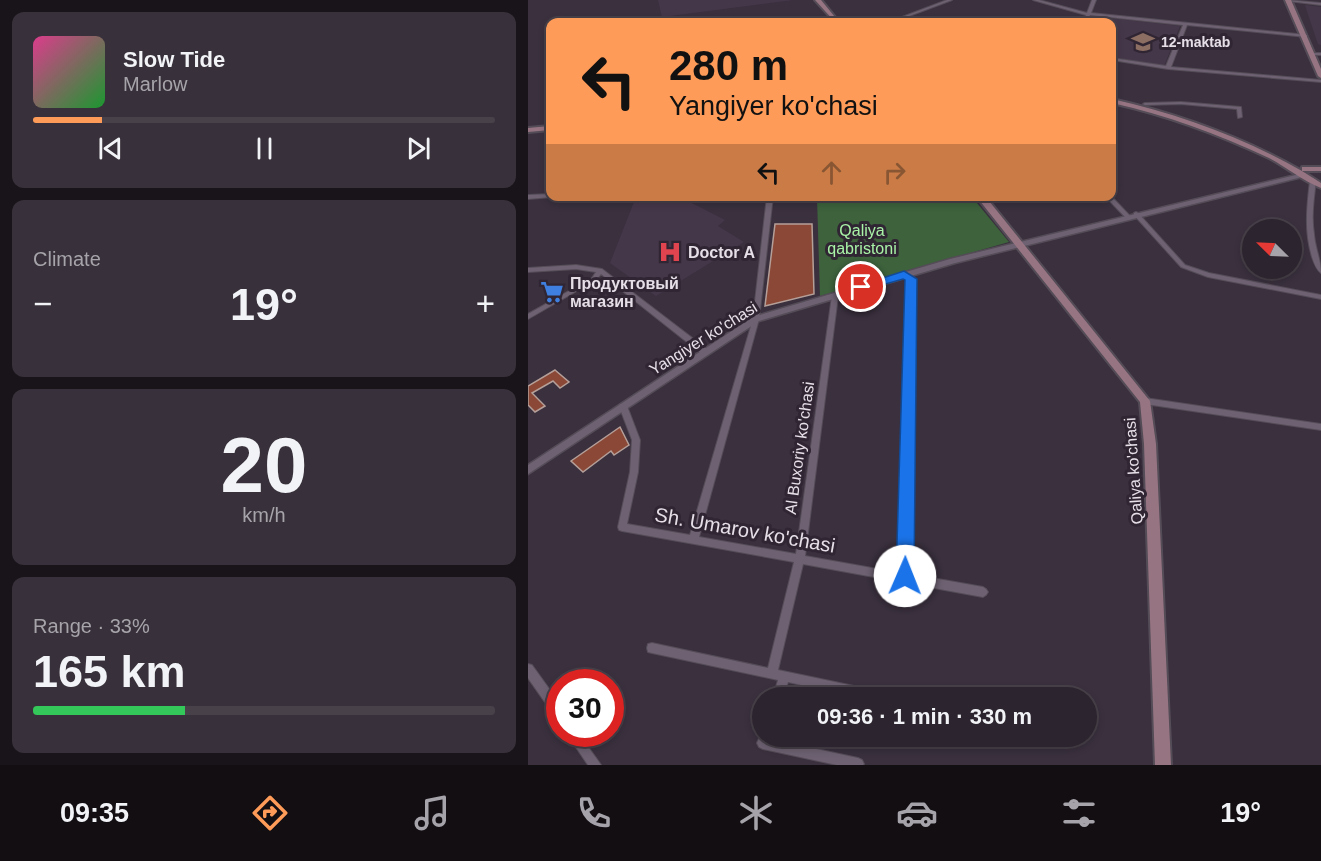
<!DOCTYPE html>
<html lang="en">
<head>
<meta charset="utf-8">
<style>
  body { margin:0; font-family:Arial,sans-serif; background:#38303a; color:#f1f3f6; height:100vh; display:flex; flex-direction:column; font-size:22px; white-space:nowrap }
  * { box-sizing:border-box; margin:0 }
  p { font-size:20px; color:#a6a4aa }
  .icon { flex:none; width:33px; height:33px; fill:none; stroke:currentColor; stroke-width:2; stroke-linecap:round; stroke-linejoin:round }
  .map { position:relative; flex:1; overflow:hidden }
  .side { display:flex; flex-direction:column; gap:12px; padding:12px; background:#181419; width:528px }
  .side>* { flex:none }
  .banner { position:absolute; left:18px; top:18px; width:570px; height:183px; border-radius:12px; box-shadow:0 3px 9px #0003,0 0 0 2px #48414a; background:#fe9b58; color:#111; overflow:hidden }
  .needle { width:39px; rotate:294deg }
  .fabs { position:absolute; left:714px; top:219px; display:grid; gap:12px }
  .fabs a { display:grid; place-items:center; width:60px; height:60px; border-radius:50%; background:#2c242e; box-shadow:0 3px 9px #0003,0 0 0 2px #48414a; font-size:30px }
  .speed { position:absolute; left:18px; top:669px; display:flex; gap:12px; font-size:30px; font-weight:700; text-align:center }
  .speed>* { display:grid; place-content:center; width:78px; height:78px; border-radius:50%; background:#2c242e; box-shadow:0 3px 9px #0003,0 0 0 2px #48414a; line-height:1 }
  .speed .limit { border:9px solid #d22; background:#fff; color:#111 }
  .pin { position:absolute; display:grid; place-items:center; width:51px; height:51px; color:#fff; margin:-26px; border:3px solid #fff; border-radius:50%; box-shadow:0 2px 6px #0007 }
  .me { position:absolute; width:66px; margin:-33px; rotate:1deg; stroke-linejoin:round; filter:drop-shadow(0 0 4px #0008) }
  .turn { display:flex; align-items:center; gap:21px; height:126px; padding:0 24px; font-size:27px }
  .turn .icon { width:78px; height:78px; stroke-width:2.5 }
  .turn b { display:block; font-size:42px; line-height:51px }
  .lanes { display:flex; align-items:center; height:57px; padding:0 24px; background:#0003; justify-content:center; gap:30px; direction:ltr }
  .lanes .off { opacity:.35 }
  .big { font-size:45px; font-weight:600; line-height:1.1 }
  .side .widget { flex:1; display:flex; flex-direction:column; justify-content:center; gap:9px; min-width:0; padding:0 21px; border-radius:12px; background:#38303a }
  .side .dial { align-items:center; gap:0 }
  .dial b { font-size:78px; line-height:1 }
  .song { display:flex; align-items:center; gap:18px }
  .cover { width:72px; height:72px; border-radius:9px; background:linear-gradient(135deg,hsl(330 70% 55%),hsl(130 70% 35%)) }
  .played { height:6px; border-radius:3px; background:linear-gradient(90deg,#fe9b58 15%,#48414a 15%) }
  .keys { display:flex; justify-content:space-around; direction:ltr }
  .heat { display:flex; justify-content:space-between; align-items:center; font-size:33px; direction:ltr }
  .charge { height:9px; border-radius:4px; background:linear-gradient(90deg,#34c759 33%,#48414a 0) }
  .trip { position:absolute; left:224px; top:687px; width:345px; height:60px; border-radius:30px; background:#2c242e; box-shadow:0 3px 9px #0003,0 0 0 2px #48414a; font-weight:600; line-height:60px; text-align:center }
  .dock { display:flex; height:96px; justify-content:space-around; align-items:center; background:#120e12; color:#a6a4aa }
  .dock .icon { width:42px; height:42px }
  .dock .current { color:#fe9b58 }
  .dock b { font-size:27px; color:#f1f3f6 }
  main { display:flex; flex:1; min-height:0 }
  .map>svg:first-child { display:block }
  .built { fill:#45374a }
  .green { fill:#3d623c }
  .building { fill:#8b4836; stroke:#b59f99; stroke-width:1.5 }
  .lines { fill:none; stroke-linecap:round; stroke-linejoin:round }
  .minor-casing { stroke:#544c57; stroke-width:2 }
  .tertiary-casing { stroke:#544c57; stroke-width:3 }
  .secondary-casing { stroke:#544c57; stroke-width:4 }
  .minor { fill:#6e6272; fill-rule:evenodd }
  .tertiary { fill:#6e6272; fill-rule:evenodd }
  .secondary { fill:#977482; fill-rule:evenodd }
  .route { fill:#1a73e8; stroke:#114b97; stroke-width:1.5 }
  .labels { text-anchor:middle; stroke-width:6; stroke-linejoin:round; paint-order:stroke }
  .far-poi-label { font-size:14px; font-weight:bold; fill:#e6dfe8; stroke:#302633; text-anchor:start }
  .park-label { font-size:16px; fill:#a9f3a7; stroke:#302633 }
  .poi-label { font-size:16px; font-weight:bold; fill:#e6dfe8; stroke:#302633; text-anchor:start }
  .street-label { font-size:16px; fill:#e6dfe8; stroke:#302633 }
  .near-street-label { font-size:20px; fill:#e6dfe8; stroke:#302633 }
</style>
</head>
<body>
<main>
<section class="side">
<div class="widget">
<div class="song"><i class="cover"></i><div><b>Slow Tide</b><p>Marlow</p></div></div>
<div class="played"></div>
<div class="keys"><svg class="icon" aria-label="previous" viewBox="0 0 24 24"><path d="M18 5L8 12l10 7zM5 5v14"/></svg><svg class="icon" aria-label="pause" viewBox="0 0 24 24"><path d="M8 5v14M16 5v14"/></svg><svg class="icon" aria-label="next" viewBox="0 0 24 24"><path d="M6 5l10 7-10 7zM19 5v14"/></svg></div>
</div>
<div class="widget"><p>Climate</p>
<div class="heat"><a>−</a><b class="big">19°</b><a>+</a></div>
</div>
<div class="widget dial"><b>20</b><p>km/h</p></div>
<div class="widget"><p>Range · 33%</p><b class="big">165 km</b><div class="charge"></div></div>
</section>
<div class="map">
<svg width="793" height="765" viewBox="0 0 793 765">
  <rect width="100%" height="100%" fill="#3a303e"/>
  <path class="built" d="M130 0H265L134 17Z
    M777 5 793 7V45L790 44Z
    M562 16 652 26 636 66 584 57V22H560Z
    M108 197H152L197 220 190 226 216 242 128 296 82 263Z"/>
  <path class="green" d="M289 197H444L481 242 292 296Z"/>
  <path class="building" d="M247 224H284L286 294 237 306Z
    M27 370 41 382 32 388 25 381 4 393 17 406 7 412 0 405V386Z
    M92 427 101 445 86 455 83 451 55 472 43 461Z"/>
  <g class="lines">
    <g class="minor-casing">
      <path id="minor" d="M419 0H424L365 22H361Z
        M505 0H511L559 13 564 0H568L563 13 779 35V37H778L659 25 643 67 793 80V82L640 69 584 60V58L638 66 655 25 562 15 559 22H555L558 15Z
        M758 0 793 3V5L760 1Z
        M786 53H793V55H785L784 54Z
        M653 102 713 107 714 117 710 118 709 109 653 104 617 105 615 104 617 103Z
        M785 178 788 180C786 198 783 216 786 234 787 248 793 260 793 273 788 269 786 263 784 257 776 231 779 206 782 180Z
        M22 194 24 197 0 199V195Z
        M239 196H245L231 319 171 537 268 554 304 296 307 294 310 296 277 556 372 573 380 280 374 274 375 273H379L386 279 382 574 455 587 458 589 460 592 458 595 455 597 275 564 250 670 359 693 363 694 364 698H332L260 682 255 698H245L250 680 124 653 120 652 119 648 120 644 124 643 240 668 266 562 94 531 91 530 90 527 102 472 104 440 91 406 92 404H98L99 406 112 440 110 472 99 524 162 535 225 319Z
        M577 196H583L602 216V218H598Z
        M608 212 610 213 657 265 681 273 793 295V299L680 277 653 267 606 215V213Z
        M48 265 74 269 180 350 181 352 180 354H174L73 274 68 280 0 319V314L64 278 68 272 48 269 0 272V268Z
        M617 398 793 424V430L617 404 614 403 613 401 614 399Z
        M0 664 4 665 32 704V719L28 718 0 678Z
        M234 732V736H243L242 739 330 758 334 760 336 764 335 765H309L235 749 231 747 229 743Z
        M39 734H51L73 765H60Z"/>
    </g>
    <g class="tertiary-casing">
      <path id="tertiary" d="M776 173 778 174V176L427 263 231 321 0 474V465L225 317 422 259Z"/>
    </g>
    <g class="secondary-casing">
      <path id="secondary" d="M287 0H293L311 22H307Z
        M757 0H763L793 69V78L790 76Z
        M584 99C651 114 714 137 774 171V167H793V171H774L793 183V188C775 181 758 167 741 158 690 134 638 115 584 103Z
        M22 126V130L0 132V128Z
        M448 196H457L622 401 628 444 643 765H627L616 444 612 402Z"/>
    </g>
    <use href="#minor" class="minor"/>
    <use href="#tertiary" class="tertiary"/>
    <use href="#secondary" class="secondary"/>
  </g>
  <path class="route" d="M376 271 389 279 386 576 383 582 377 584 371 582 368 576 377 280 375 279 333 291 327 287Z"/>
  <defs>
    <g id="school-bare" transform="scale(1.8)"><path d="M0-5L7-2L0 1L-7-2ZM-4 1L0 2.5L4 1V4Q0 6-4 4Z" fill="#8d6e63" stroke="#302633" stroke-width="2.5" paint-order="stroke"/></g>
    <g id="hospital-bare" transform="scale(1.8)"><path d="M-5-5h3v3.5h4V-5h3V5h-3V1.5h-4V5h-3Z" fill="#e0444e" stroke="#302633" stroke-width="2.5" paint-order="stroke"/></g>
    <g id="supermarket-bare" transform="scale(1.8)"><path d="M-6-5.5h2.5l.6 2H6L4.5 2H-2.5L-4.4-4H-6ZM-1.5 3.2a1.3 1.3 0 1 0 .1 0ZM3 3.2a1.3 1.3 0 1 0 .1 0Z" fill="#3f7fe0" stroke="#302633" stroke-width="2.5" paint-order="stroke"/></g>
  </defs>
  <g fill-rule="evenodd">
    <use href="#school-bare" x="615" y="42"/>
    <use href="#hospital-bare" x="142" y="252"/>
    <use href="#supermarket-bare" x="24" y="292"/>
  </g>
  <g class="labels">
    <g class="far-poi-label">
      <text x="633" y="47">12-maktab</text>
    </g>
    <g class="park-label">
      <text x="334" y="236">Qaliya<tspan x="334" dy="18">qabristoni</tspan></text>
    </g>
    <g class="poi-label">
      <text x="160" y="258">Doctor A</text>
      <text x="42" y="289">Продуктовый<tspan x="42" dy="18">магазин</tspan></text>
    </g>
    <g class="street-label">
      <text transform="translate(175 338) rotate(-32)" y="6">Yangiyer ko'chasi</text>
      <text transform="translate(271 448) rotate(-82)" y="6">Al Buxoriy ko'chasi</text>
      <text transform="translate(605 471) rotate(-94)" y="6">Qaliya ko'chasi</text>
    </g>
    <g class="near-street-label">
      <text transform="translate(217 530) rotate(10)" y="7">Sh. Umarov ko'chasi</text>
    </g>
  </g>
</svg>
<div class="fabs">
<a><svg class="needle" viewBox="-14 -14 28 28"><path d="M0-13l5 13h-10z" fill="#e53935"/><path d="M0 13l5-13h-10z" fill="#a6a4aa"/></svg></a>
</div>
<div class="speed"><div class="limit">30</div></div>
<div class="pin" style="left:333px;top:287px;background:#d93025"><svg class="icon" aria-label="arrive" viewBox="0 0 24 24"><path d="M6 21V4h12l-3 4 3 4H6"/></svg></div>
<svg class="me" style="left:377px;top:576px" viewBox="-20 -20 40 40"><circle r="19" fill="#fff"/><path d="M0-13L10 11 0 6-10 11z" fill="#1a73e8"/></svg>
<div class="trip">09:36 · 1 min · 330 m</div>
<div class="banner">
<div class="turn"><svg class="icon" aria-label="left" viewBox="0 0 24 24"><path d="M17 20v-9H6M10 6l-5 5 5 5"/></svg><div><b>280 m</b>Yangiyer ko'chasi</div></div>
<div class="lanes"><svg class="icon" aria-label="left" viewBox="0 0 24 24"><path d="M17 20v-9H6M10 6l-5 5 5 5"/></svg><svg class="icon off" aria-label="ahead" viewBox="0 0 24 24"><path d="M12 20V5M6 11l6-6 6 6"/></svg><svg class="icon off" aria-label="right" viewBox="0 0 24 24"><path d="M7 20v-9h11M14 6l5 5-5 5"/></svg></div>
</div>
</div>
</main>
<nav class="dock">
<b>09:35</b>
<svg class="icon current" aria-label="directions" viewBox="0 0 24 24"><path d="M12 3l9 9-9 9-9-9zM9 14v-3h6M13 9l2 2-2 2"/></svg>
<svg class="icon" aria-label="music" viewBox="0 0 24 24"><path d="M9 18V5l10-2v13"/><circle cx="6" cy="18" r="3"/><circle cx="16" cy="16" r="3"/></svg>
<svg class="icon" aria-label="phone" viewBox="0 0 24 24"><path d="M5 4h4l2 5-3 2q2 4 5 5l2-3 5 2v4C11 20 4 13 5 4z"/></svg>
<svg class="icon" aria-label="climate" viewBox="0 0 24 24"><path d="M12 3v18M4 7l16 10M4 17L20 7"/></svg>
<svg class="icon" aria-label="car" viewBox="0 0 24 24"><path d="M5 17H2v-5l4-1 3-4h7l3 4 3 1v5h-3M9 17h6M6 11h13"/><circle cx="7" cy="17" r="2"/><circle cx="17" cy="17" r="2"/></svg>
<svg class="icon" aria-label="filters" viewBox="0 0 24 24"><path d="M4 7h16M4 17h16"/><circle cx="9" cy="7" r="2"/><circle cx="15" cy="17" r="2"/></svg>
<b>19°</b>
</nav>
</body>
</html>
